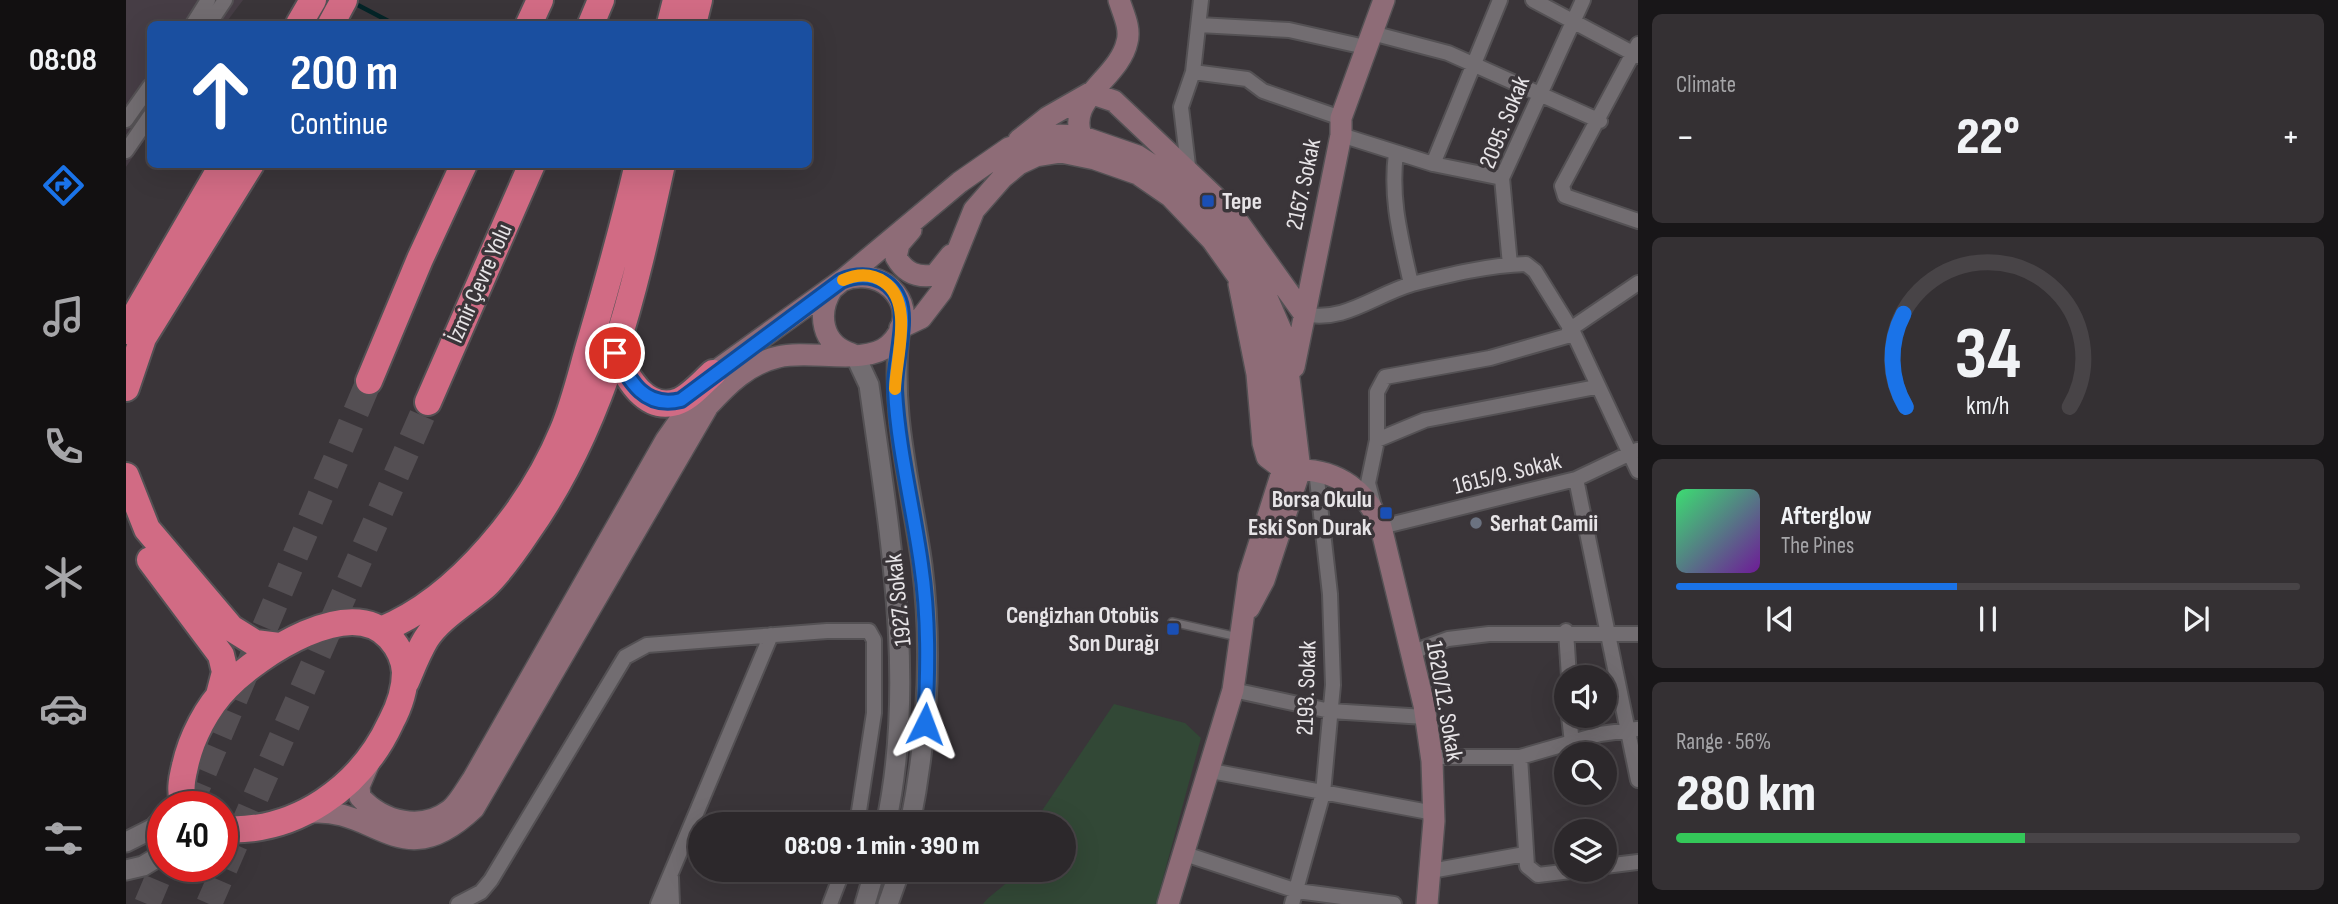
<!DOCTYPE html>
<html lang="en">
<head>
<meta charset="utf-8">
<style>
  body { margin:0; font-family:"Sofia Sans Condensed",sans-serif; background:#343033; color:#f1f3f6; height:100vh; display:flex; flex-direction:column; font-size:26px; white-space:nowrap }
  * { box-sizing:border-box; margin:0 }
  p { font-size:23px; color:#a6a6a9 }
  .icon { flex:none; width:38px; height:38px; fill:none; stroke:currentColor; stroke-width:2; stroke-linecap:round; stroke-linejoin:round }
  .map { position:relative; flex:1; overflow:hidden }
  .panel { display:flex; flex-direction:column; gap:14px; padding:14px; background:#181618; width:700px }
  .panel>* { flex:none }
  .banner { position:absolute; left:21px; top:21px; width:665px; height:147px; border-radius:10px; box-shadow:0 7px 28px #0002,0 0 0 2px #484447; background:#1a4fa0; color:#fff; overflow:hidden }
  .tools { position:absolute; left:1428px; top:665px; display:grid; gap:14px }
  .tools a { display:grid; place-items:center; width:63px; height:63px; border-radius:50%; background:#2c282b; box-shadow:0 7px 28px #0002,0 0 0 2px #484447; font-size:35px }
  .speed { position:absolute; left:21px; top:791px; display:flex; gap:14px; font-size:35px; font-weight:700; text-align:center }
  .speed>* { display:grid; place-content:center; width:91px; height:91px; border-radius:50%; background:#2c282b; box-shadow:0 7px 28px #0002,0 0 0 2px #484447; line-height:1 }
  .speed .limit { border:10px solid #d22; background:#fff; color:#111 }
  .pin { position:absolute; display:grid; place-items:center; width:60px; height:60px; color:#fff; margin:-30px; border:4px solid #fff; border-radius:50%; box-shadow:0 2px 7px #0007 }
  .me { position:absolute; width:77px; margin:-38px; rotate:3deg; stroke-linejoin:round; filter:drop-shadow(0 0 5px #0008) }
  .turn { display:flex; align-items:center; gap:24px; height:147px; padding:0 28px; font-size:32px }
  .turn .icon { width:91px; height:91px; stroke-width:2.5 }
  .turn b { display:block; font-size:49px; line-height:60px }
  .big { font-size:52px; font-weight:800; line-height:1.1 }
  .panel .widget { flex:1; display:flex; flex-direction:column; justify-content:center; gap:10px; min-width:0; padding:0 24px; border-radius:10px; background:#343033 }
  .panel .dial { align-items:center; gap:0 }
  .dial svg { height:182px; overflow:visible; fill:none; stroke:#484447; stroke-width:7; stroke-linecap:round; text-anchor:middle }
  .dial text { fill:#f1f3f6; stroke:none }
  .song { display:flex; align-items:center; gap:21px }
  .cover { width:84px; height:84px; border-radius:10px; background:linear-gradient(135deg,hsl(140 70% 55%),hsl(280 70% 35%)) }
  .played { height:7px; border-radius:4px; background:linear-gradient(90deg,#1a73e8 45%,#484447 45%) }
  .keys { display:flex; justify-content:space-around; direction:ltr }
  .heat { display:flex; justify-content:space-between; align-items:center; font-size:38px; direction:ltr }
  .charge { height:10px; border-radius:5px; background:linear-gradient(90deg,#34c759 56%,#484447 0) }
  .trip { position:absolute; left:562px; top:812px; width:388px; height:70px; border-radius:35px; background:#2c282b; box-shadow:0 7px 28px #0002,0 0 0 2px #484447; font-weight:800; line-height:70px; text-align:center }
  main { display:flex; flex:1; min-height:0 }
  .tabs { display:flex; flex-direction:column; width:126px; justify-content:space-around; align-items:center; background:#121011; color:#a6a6a9 }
  .tabs .icon { width:49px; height:49px }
  .tabs .active { color:#1a73e8 }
  .tabs b { font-size:32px; color:#f1f3f6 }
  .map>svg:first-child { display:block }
  .built { fill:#463d45 }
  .green { fill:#324836 }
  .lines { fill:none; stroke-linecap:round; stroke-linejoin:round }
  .stream { stroke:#042427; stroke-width:4.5 }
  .motorway-tunnel { stroke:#544f53; stroke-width:26; stroke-dasharray:26 13; stroke-linecap:butt }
  .service-casing { stroke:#545154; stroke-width:10 }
  .minor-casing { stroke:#545154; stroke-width:18 }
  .tertiary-casing { stroke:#545154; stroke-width:23 }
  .secondary-casing { stroke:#545154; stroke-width:24 }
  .motorway-casing { stroke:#545154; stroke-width:30 }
  .service { stroke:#726d71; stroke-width:7 }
  .minor { stroke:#726d71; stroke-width:14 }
  .tertiary { stroke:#726d71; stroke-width:19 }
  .secondary { stroke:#8e6c77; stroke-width:21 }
  .motorway { stroke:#d16b84; stroke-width:26 }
  .route-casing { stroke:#114b97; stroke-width:18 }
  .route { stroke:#1a73e8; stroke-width:12 }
  .slow { stroke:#f59e0b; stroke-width:12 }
  .transit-dot { fill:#1a4fb4; stroke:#3a3539; stroke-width:2.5 }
  .worship-dot { fill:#6b7280; stroke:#3a3539; stroke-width:2.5 }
  .labels { text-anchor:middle; stroke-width:7; stroke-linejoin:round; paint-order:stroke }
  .street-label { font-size:24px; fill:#e7e4e7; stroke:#3a3539 }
  .poi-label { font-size:24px; font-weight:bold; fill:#e7e4e7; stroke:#3a3539; text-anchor:start }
</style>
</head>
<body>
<main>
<nav class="tabs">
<b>08:08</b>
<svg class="icon active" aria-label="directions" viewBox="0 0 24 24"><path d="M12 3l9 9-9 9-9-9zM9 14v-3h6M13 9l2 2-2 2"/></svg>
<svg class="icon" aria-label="music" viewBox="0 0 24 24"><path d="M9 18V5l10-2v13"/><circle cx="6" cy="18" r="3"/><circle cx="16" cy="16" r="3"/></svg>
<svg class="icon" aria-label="phone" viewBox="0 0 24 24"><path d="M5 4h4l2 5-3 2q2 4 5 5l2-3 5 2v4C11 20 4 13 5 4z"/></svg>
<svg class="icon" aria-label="climate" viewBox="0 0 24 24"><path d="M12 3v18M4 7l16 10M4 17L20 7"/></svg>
<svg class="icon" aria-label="car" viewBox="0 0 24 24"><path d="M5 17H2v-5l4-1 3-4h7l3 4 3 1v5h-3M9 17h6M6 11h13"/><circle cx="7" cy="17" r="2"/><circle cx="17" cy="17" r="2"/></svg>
<svg class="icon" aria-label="filters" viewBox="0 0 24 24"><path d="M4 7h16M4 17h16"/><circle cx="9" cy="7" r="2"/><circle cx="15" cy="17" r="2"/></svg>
</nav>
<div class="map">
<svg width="1512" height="904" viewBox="0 0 1512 904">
  <rect width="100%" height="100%" fill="#3a3539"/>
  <path class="built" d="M0 0H117L99 24H24V132L0 167Z"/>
  <path class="green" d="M988 704 1059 723 1075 738 1030 904H857C865 893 887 882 889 870H938V824H907Z"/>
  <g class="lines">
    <path class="stream" d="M228 3 268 24"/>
    <path class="motorway-tunnel" d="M63 807 243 381
      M21 904 37 866
      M83 904 302 402"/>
    <g class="service-casing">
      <path id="service" d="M1046 622 1112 637"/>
    </g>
    <g class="minor-casing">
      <path id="minor" d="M1407 0 1512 56
        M67 24 82 0
        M83 24 99 0
        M1073 25 1163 30 1239 47
        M1246 33 1322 53 1474 121
        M1512 44 1436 186 1439 196 1512 221
        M1067 72 1121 79 1137 91 1215 118
        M0 120 24 86
        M1215 135 1307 164 1376 178
        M0 151 24 116
        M1270 153C1264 200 1275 238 1285 284
        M1307 164 1374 0
        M1063 174 1055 107 1067 72 1075 0
        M1384 265 1376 178 1457 0
        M1178 314C1218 323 1248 295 1286 284 1322 275 1363 265 1400 264L1409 271 1448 334 1512 471
        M1443 330 1512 283
        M1251 440 1299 420 1470 387
        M1450 479 1512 780
        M1248 506 1242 483 1251 440V392L1259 377 1364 358 1448 334
        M1255 527 1450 479 1511 450
        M1440 631 1443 677
        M1284 653 1322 639 1363 634H1512
        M1107 690 1204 711 1299 717
        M1443 716 1446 743
        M1306 757H1394L1474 734 1511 729
        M1394 757 1401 866 1412 875 1453 870
        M1085 771 1308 813
        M1056 853 1171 891 1268 904
        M1479 866 1512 862
        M1305 871 1399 854
        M545 877 546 904
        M332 904 355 892 365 880 499 657 521 645 701 631H743L748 640V713L731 824
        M532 904 645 635
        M704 904 717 870
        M1166 904 1197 793 1207 685 1204 594 1190 470"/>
    </g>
    <g class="tertiary-casing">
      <path id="tertiary" d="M774 328C763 410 785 485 796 565 807 652 801 739 784 824
        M729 355 743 385C763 530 791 680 760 824
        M0 842 28 828 37 818
        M0 870 17 866 37 854
        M739 904 749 870
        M762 904 774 870"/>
    </g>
    <g class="secondary-casing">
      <path id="secondary" d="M893 140 922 117 964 93 988 101 1105 212 1178 314
        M960 145C932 102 993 80 1001 42 1005 28 997 13 993 0
        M785 230 773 244 770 257C779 273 791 278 809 275L825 255
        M1113 284 1131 374 1137 443 1141 457 1157 469
        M774 328 795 318 815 292 848 210 876 178 893 164 910 156 935 152 969 159 1012 174 1044 196 1086 240 1130 302 1147 357 1157 469 1123 576 1107 690 1042 904
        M726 354C695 345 691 313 706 289L834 182 883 148 901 142 928 135 954 136 1012 156 1051 181 1083 210 1126 263 1158 337 1174 470 1138 580 1123 608
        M1168 367 1215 135V118L1258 0
        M1174 470C1212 470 1242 492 1255 527L1298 705 1306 761 1308 821 1301 904
        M179 813C251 803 273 879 348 808L582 406C602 384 622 364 652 357 683 349 740 366 763 345 800 311 759 262 715 281L587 373 540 440 347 779C340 789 333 803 324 810 295 832 257 822 234 797L233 786 243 763"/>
    </g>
    <g class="motorway-casing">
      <path id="motorway" d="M173 24 187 0
        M205 24 218 0
        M403 24 414 0
        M465 24 475 0
        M544 24 550 0
        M567 24 573 0
        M0 331 97 164
        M489 353C501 377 520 414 553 401 565 396 577 382 587 373
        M243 381 294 259 338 164
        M0 388 17 338 125 164
        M302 402 406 164
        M0 476 21 529 105 628 129 643 153 646
        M24 560 95 655 99 672 93 695
        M255 630C334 598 405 507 437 430 449 401 456 369 465 339 482 281 498 223 512 164
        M280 682C286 668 292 652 300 639 313 618 341 602 359 586 375 571 390 549 402 531 479 422 508 293 536 164
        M60 807C52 795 56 778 59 766 65 738 81 707 101 687 132 655 225 593 264 638 273 648 278 658 279 672 279 689 273 707 265 722 235 787 170 834 96 829"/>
    </g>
    <use href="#service" class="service"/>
    <use href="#minor" class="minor"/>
    <use href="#tertiary" class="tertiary"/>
    <use href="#secondary" class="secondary"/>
    <use href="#motorway" class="motorway"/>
  </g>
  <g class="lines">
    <g class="route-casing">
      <path id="route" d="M489 353C504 382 519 409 555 400L715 281C736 272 763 275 773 300 782 323 768 363 769 390 772 449 787 506 795 564 803 618 802 670 799 724"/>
    </g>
    <use href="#route" class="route"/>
    <path class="slow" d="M717 280C731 274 745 273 758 282 788 302 770 357 769 389"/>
  </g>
  <g class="transit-dot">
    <rect x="1075" y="194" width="14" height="14" rx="3.5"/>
    <rect x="1253" y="506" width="14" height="14" rx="3.5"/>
    <rect x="1040" y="622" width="14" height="14" rx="3.5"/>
  </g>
  <circle class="worship-dot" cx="1350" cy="523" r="7"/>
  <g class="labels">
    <g class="street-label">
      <text transform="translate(1378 122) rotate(-68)" y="8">2095. Sokak</text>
      <text transform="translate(1177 184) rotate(-78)" y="8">2167. Sokak</text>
      <text transform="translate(353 283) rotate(-66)" y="8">İzmir Çevre Yolu</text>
      <text transform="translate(1381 473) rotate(-14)" y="8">1615/9. Sokak</text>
      <text transform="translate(772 600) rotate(-96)" y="8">1927. Sokak</text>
      <text transform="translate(1180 688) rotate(-88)" y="8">2193. Sokak</text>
      <text transform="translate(1319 701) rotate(80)" y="8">1620/12. Sokak</text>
    </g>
    <g class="poi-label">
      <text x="1096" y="209">Tepe</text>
      <text x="1246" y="507" text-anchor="end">Borsa Okulu<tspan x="1246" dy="28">Eski Son Durak</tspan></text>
      <text x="1364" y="531">Serhat Camii</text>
      <text x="1033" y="623" text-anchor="end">Cengizhan Otobüs<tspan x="1033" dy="28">Son Durağı</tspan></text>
    </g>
  </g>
</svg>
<div class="tools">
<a><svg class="icon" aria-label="sound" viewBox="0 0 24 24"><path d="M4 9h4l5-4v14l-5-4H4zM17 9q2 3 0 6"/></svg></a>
<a><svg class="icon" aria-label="search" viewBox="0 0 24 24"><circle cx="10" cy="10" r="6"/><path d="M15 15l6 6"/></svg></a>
<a><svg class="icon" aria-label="layers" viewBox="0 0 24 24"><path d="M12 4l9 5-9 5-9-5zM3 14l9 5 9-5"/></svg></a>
</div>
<div class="speed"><div class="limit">40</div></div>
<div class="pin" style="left:489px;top:353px;background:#d93025"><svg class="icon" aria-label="arrive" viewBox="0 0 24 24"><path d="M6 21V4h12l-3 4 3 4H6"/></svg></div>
<svg class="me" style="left:799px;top:724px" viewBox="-20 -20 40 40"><path d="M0-17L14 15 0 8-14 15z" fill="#1a73e8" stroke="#fff" stroke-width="4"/></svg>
<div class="trip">08:09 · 1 min · 390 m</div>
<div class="banner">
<div class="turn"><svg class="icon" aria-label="ahead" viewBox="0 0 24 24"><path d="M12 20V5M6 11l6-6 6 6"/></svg><div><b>200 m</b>Continue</div></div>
</div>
</div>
<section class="panel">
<div class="widget"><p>Climate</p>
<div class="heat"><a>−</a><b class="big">22°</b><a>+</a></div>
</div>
<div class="widget dial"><svg viewBox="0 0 100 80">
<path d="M14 69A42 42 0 1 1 86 69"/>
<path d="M14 69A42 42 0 0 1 13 28" stroke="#1a73e8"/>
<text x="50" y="56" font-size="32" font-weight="700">34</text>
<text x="50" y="72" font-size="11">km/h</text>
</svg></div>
<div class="widget">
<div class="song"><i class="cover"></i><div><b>Afterglow</b><p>The Pines</p></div></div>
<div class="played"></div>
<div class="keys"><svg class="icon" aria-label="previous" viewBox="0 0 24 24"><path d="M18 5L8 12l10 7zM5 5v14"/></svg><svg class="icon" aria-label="pause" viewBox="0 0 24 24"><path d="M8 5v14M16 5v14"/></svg><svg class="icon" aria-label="next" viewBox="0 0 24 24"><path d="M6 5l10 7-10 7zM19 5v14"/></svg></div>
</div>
<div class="widget"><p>Range · 56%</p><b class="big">280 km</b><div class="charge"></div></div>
</section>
</main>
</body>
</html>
